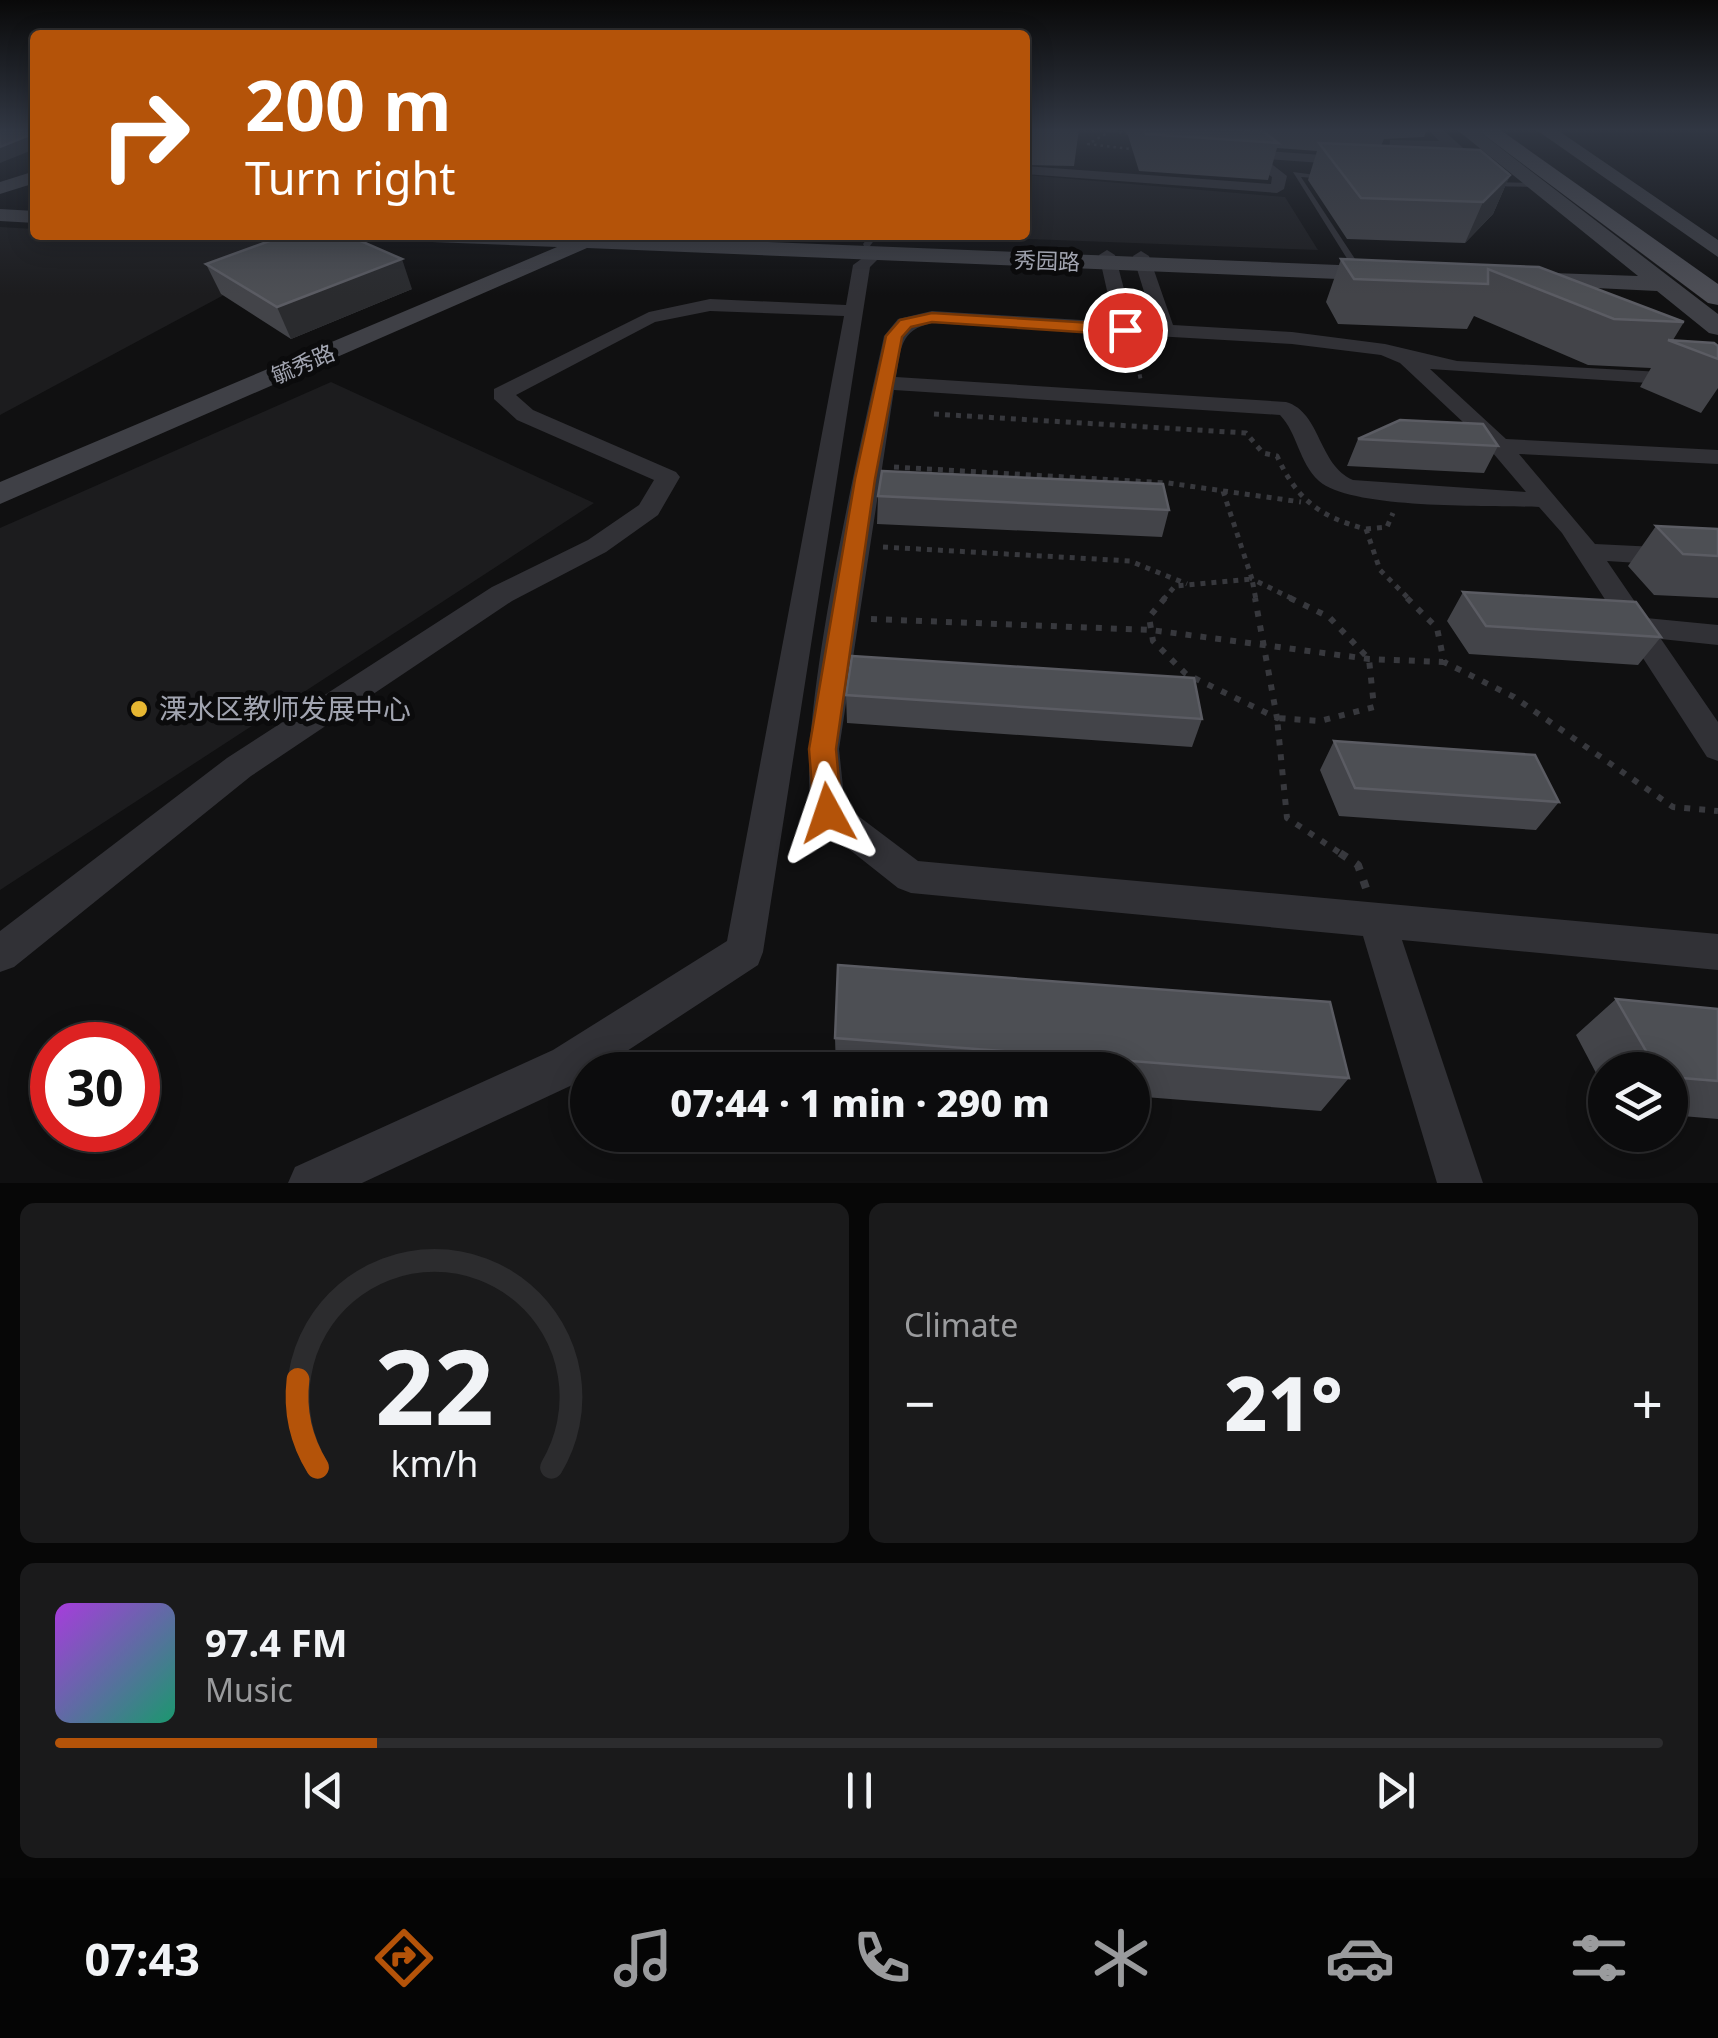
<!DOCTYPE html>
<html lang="en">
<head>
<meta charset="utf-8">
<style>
  body { margin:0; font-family:"Noto Sans","Noto Sans SC",sans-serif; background:#1a1a1b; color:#f1f3f6; height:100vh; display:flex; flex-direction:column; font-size:38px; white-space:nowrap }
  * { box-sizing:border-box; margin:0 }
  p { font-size:32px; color:#9a9b9d }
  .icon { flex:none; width:55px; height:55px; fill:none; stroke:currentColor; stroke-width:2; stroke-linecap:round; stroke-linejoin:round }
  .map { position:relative; height:1183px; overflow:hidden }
  .side { display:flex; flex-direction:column; gap:20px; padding:20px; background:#070707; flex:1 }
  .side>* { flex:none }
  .top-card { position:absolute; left:30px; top:30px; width:1000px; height:210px; border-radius:10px; box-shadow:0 5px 25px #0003,0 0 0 2px #2c2c2e; background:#b45309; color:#fff; overflow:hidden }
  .buttons { position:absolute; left:1588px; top:1052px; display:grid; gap:20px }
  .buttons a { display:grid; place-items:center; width:100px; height:100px; border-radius:50%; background:#0c0c0d; box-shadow:0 5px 25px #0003,0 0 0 2px #2c2c2e; font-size:50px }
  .speed { position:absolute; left:30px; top:1022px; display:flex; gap:20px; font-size:50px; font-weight:700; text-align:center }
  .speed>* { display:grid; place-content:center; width:130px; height:130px; border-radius:50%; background:#0c0c0d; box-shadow:0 5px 25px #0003,0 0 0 2px #2c2c2e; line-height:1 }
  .speed .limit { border:15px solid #d22; background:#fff; color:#111 }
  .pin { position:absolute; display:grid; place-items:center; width:85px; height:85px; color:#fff; margin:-42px; border:5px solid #fff; border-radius:50%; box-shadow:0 2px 10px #0007 }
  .me { position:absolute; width:110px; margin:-55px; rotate:355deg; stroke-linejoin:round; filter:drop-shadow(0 0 8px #0008) }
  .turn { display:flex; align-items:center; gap:35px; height:210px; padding:0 50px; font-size:45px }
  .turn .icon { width:130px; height:130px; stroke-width:2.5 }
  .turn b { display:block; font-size:70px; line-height:85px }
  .big { font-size:75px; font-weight:800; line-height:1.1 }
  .side .widget { flex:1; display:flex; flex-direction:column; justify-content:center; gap:15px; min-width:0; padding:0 35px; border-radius:15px; background:#1a1a1b }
  .side .dial { align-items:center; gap:0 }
  .dial svg { height:260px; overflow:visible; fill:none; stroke:#2c2c2e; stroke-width:7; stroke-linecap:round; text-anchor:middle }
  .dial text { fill:#f1f3f6; stroke:none }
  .song { display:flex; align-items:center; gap:30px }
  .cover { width:120px; height:120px; border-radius:15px; background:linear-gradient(135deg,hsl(280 70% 55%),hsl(160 70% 35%)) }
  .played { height:10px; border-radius:5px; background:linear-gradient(90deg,#b45309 20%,#2c2c2e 20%) }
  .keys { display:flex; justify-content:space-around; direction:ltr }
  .heat { display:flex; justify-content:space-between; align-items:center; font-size:55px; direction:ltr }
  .side .tiles { flex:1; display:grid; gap:20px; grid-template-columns:1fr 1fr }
  .widget:last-child { grid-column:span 2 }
  .trip { position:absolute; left:570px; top:1052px; width:580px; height:100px; border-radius:50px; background:#0c0c0d; box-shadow:0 5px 25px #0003,0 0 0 2px #2c2c2e; font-weight:800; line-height:100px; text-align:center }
  .tabs { display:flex; height:160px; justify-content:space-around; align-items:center; background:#050505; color:#9a9b9d }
  .tabs .icon { width:70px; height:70px }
  .tabs .active { color:#b45309 }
  .tabs b { font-size:45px; color:#f1f3f6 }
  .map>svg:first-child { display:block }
  .built { fill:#1c1c1e }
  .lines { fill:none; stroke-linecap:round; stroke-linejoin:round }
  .path-far4 { stroke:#37383d; stroke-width:2.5; stroke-dasharray:2.5 4; stroke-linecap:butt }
  .path-far3 { stroke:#37383d; stroke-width:4; stroke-dasharray:4 5; stroke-linecap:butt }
  .path-far2 { stroke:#37383d; stroke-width:5; stroke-dasharray:5 6; stroke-linecap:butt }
  .path-far1 { stroke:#37383d; stroke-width:6; stroke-dasharray:6 9; stroke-linecap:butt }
  .path { stroke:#37383d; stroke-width:8; stroke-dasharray:8 11; stroke-linecap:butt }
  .lane { fill:#313136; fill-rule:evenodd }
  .street { fill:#313136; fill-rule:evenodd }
  .secondary { fill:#3f4046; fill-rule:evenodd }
  .primary { fill:#4d4e55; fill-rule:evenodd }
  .wall { fill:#434449 }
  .shaded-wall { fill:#2a2b2e }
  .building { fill:#4d4f54; stroke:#5b5c63; stroke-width:2.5 }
  .route { fill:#b45309; stroke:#753606; stroke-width:2.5 }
  .poi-dot { fill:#e7b732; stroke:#0b0b0c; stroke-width:4 }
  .labels { text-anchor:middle; stroke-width:10; stroke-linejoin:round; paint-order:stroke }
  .far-street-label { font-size:22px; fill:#a2a5b1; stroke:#0b0b0c }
  .poi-label { font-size:28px; fill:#a2a5b1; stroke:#0b0b0c; text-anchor:start }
</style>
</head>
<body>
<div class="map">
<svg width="1718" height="1183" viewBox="0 0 1718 1183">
  <rect width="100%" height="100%" fill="#101011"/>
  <path class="built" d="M1025 175 1285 197 1318 250 926 235H1025Z
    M0 227 35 229V235L321 243 0 415Z
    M331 382 594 503 0 890V528Z"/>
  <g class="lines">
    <path class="path-far4" d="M1100 129 1130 134
      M1111 131 1088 144 1139 150"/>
    <path class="path-far3" d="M1134 348 1141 381"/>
    <path class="path-far2" d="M934 414 1246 433 1263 453 1277 456C1297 500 1320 517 1366 529L1380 570 1410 600
      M894 467 1168 483 1301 502
      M1223 491 1252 579 1295 600
      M1366 529 1387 527 1393 513
      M883 547 1130 561 1187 584
      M1163 600 1175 586 1252 579 1256 600"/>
    <path class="path-far1" d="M1165 598 1149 617 1153 641 1186 674 1277 718 1255 598
      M1290 598 1329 617 1369 659 1374 707 1320 721 1277 718 1287 818 1343 855
      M1407 598 1437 628 1444 662 1514 697 1673 807 1718 811
      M871 619 1151 630 1369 659 1443 662"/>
    <path class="path" d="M1340 853 1358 865 1367 891"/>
    <path class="lane" d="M1293 172 1331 177 1327 179 1301 177 1359 265 1358 267 1351 265Z
      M1488 182 1536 183 1540 185 1536 187 1485 186 1484 184Z
      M870 235H878L870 246H864L863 244Z"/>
    <path class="street" d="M1235 129H1247L1252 150 1350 157 1357 161 1350 165 1265 159 1287 176 1284 189 1277 193 1025 174V166L1271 184 1272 177 1234 149Z
      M1428 129H1442L1490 172V178H1480L1448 149 1401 147 1400 157 1422 172 1415 176 1388 162 1390 140 1439 141Z
      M875 249 883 254 870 267 763 952 758 965 598 1070H588L583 1080 362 1183H288L295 1167 553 1050 727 941 844 316 710 311 655 322 516 395 533 410 676 472 680 477 658 515 606 552 512 601 251 776 14 967 0 972V931L227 758 492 587 588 540 639 505 654 480 517 420 494 399V389L649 312 710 299 846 305 853 265Z
      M1107 250 1115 255 1133 323 1154 324 1133 256 1141 251 1149 256 1173 325 1292 332 1385 344 1457 361 1680 373 1690 379 1680 385 1430 369 1506 439 1718 450V464L1519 454 1595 544 1718 550V568L1607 561 1646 618 1718 625V645L1661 639 1718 722V761L1707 757 1562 533 1539 507C1492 505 1352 510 1319 481 1299 463 1298 434 1280 415L894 390 839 749 845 806 918 861 1718 934V970L1402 940 1483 1183H1437L1363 936 911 893 898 888 816 823C785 760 866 420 884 336L898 319 932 311 1114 322 1099 255ZM932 323 1292 344 1381 355 1400 363 1481 439 1526 492 1353 480C1318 465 1321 412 1286 402L896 377C901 348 900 330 932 323Z"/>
    <path class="secondary" d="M1456 129H1476L1718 314V335L1709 333 1657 291 1514 284 1511 279 1523 272 1638 276Z
      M1535 129H1556L1718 240V257Z
      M35 171V183L0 194V182Z
      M0 209 35 211V223L0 221Z
      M421 235H597L1388 267 1400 274 1388 281 587 248 0 504V482L557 247 432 242Z"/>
    <path class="primary" d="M1476 129H1499L1718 284V305L1708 303Z"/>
  </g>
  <path class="wall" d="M1025 129H1079L1074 166 1025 165Z
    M1126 129H1245L1244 131H1251L1250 129H1427L1424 137 1384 139 1381 146 1510 175 1493 214 1465 243 1347 239 1308 180 1317 151 1277 148 1268 180 1139 171Z
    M1341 259 1539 267 1684 322 1673 340 1718 359V388L1701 413 1640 387 1651 368 1588 365 1474 316 1467 329 1338 324 1326 302Z
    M206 264 412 289 291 339 221 294Z
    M1358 439 1498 446 1484 473 1347 466Z
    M878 496 1169 510 1162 537 877 524Z
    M1656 526 1718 529V598L1654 595 1628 566Z
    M1463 592 1661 637 1638 665 1469 654 1447 621Z
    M846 695 1202 719 1192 747 847 723Z
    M1334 741 1559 802 1536 830 1339 816 1320 770Z
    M1616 999 1718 1009V1119L1670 1115V1070H1605V1090L1576 1035Z
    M835 1038 1349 1078 1321 1111 1132 1096V1070H836Z"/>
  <path class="shaded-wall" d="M35 133V149L0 163V147Z
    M1510 175 1493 214 1465 243 1483 202Z
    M402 259 412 289 291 339 277 307Z"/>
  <path class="building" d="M0 129H35V133L0 147Z
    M1144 129H1216L1264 132 1278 143 1146 134Z
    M1319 143 1480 150 1510 175 1483 202 1361 198Z
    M286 235H347L402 259 277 307 206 264Z
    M1341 259 1539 267 1684 322 1614 319 1488 269V284L1354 279Z
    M1668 340 1714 343 1718 346V359Z
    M1400 420 1483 424 1498 446 1358 439Z
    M882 471 1163 484 1169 510 878 496Z
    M1656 526 1718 529V556L1683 554Z
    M1463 592 1636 602 1661 637 1486 626Z
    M852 656 1194 678 1202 719 846 695Z
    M1334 741 1535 755 1559 802 1355 788Z
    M838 965 1330 1002 1349 1078 835 1038Z
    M1616 999 1718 1009V1081L1670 1077V1070H1657Z"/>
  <linearGradient id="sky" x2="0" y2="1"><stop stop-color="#090909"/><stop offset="0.44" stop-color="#313743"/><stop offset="1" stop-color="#313743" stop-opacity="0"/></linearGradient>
  <rect width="1718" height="295" fill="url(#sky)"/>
  <path class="route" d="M932 313 1125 325 1133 330 1125 335 932 322 911 327 902 337 875 479 836 749 842 813 838 821 828 825 818 821 814 813 809 749 855 479 886 336 900 320Z"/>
  <circle class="poi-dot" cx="139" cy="709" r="10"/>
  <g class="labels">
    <g class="far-street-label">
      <text transform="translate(1047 261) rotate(2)" y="8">秀园路</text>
      <text transform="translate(303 364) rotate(-23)" y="8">毓秀路</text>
    </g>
    <g class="poi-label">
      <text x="159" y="719">溧水区教师发展中心</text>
    </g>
  </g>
</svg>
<div class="buttons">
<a><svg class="icon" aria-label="layers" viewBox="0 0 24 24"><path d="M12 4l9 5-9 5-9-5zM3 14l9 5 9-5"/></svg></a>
</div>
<div class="speed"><div class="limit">30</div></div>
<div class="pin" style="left:1125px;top:330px;background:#d93025"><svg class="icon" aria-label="arrive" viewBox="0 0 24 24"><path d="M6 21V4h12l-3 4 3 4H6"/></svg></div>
<svg class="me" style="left:828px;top:813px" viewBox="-20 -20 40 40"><path d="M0-17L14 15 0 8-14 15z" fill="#b45309" stroke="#fff" stroke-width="4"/></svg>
<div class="trip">07:44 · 1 min · 290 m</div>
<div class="top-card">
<div class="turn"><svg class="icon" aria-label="right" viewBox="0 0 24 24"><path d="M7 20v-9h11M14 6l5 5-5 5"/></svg><div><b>200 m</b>Turn right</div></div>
</div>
</div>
<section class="side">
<div class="tiles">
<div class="widget dial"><svg viewBox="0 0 100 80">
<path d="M14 69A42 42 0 1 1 86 69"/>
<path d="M14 69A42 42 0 0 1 8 42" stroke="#b45309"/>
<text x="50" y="56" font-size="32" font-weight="700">22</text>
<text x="50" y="72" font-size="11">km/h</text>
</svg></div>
<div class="widget"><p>Climate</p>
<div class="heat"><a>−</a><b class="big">21°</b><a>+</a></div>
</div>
<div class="widget">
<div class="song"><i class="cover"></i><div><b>97.4 FM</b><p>Music</p></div></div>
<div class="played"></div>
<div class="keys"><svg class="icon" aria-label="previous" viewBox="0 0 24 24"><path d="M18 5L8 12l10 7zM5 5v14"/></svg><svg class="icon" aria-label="pause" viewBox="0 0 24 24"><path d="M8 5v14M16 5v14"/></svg><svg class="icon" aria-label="next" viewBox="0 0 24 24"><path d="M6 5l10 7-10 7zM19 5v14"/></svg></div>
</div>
</div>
</section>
<nav class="tabs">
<b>07:43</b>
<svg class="icon active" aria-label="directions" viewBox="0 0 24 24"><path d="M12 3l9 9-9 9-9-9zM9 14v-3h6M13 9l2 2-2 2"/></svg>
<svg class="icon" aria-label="music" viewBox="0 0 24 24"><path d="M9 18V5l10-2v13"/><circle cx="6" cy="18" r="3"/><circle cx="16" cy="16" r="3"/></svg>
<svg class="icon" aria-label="phone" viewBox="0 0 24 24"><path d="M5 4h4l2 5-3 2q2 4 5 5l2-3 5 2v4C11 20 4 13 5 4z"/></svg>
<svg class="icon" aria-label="climate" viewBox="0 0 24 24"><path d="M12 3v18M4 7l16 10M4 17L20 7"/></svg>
<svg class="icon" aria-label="car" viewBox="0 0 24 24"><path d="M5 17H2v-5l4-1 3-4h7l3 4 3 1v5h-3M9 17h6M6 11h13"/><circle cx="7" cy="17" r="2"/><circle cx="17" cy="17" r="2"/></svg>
<svg class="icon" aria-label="filters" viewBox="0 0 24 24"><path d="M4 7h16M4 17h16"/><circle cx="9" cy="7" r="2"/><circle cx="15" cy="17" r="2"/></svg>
</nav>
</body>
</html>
